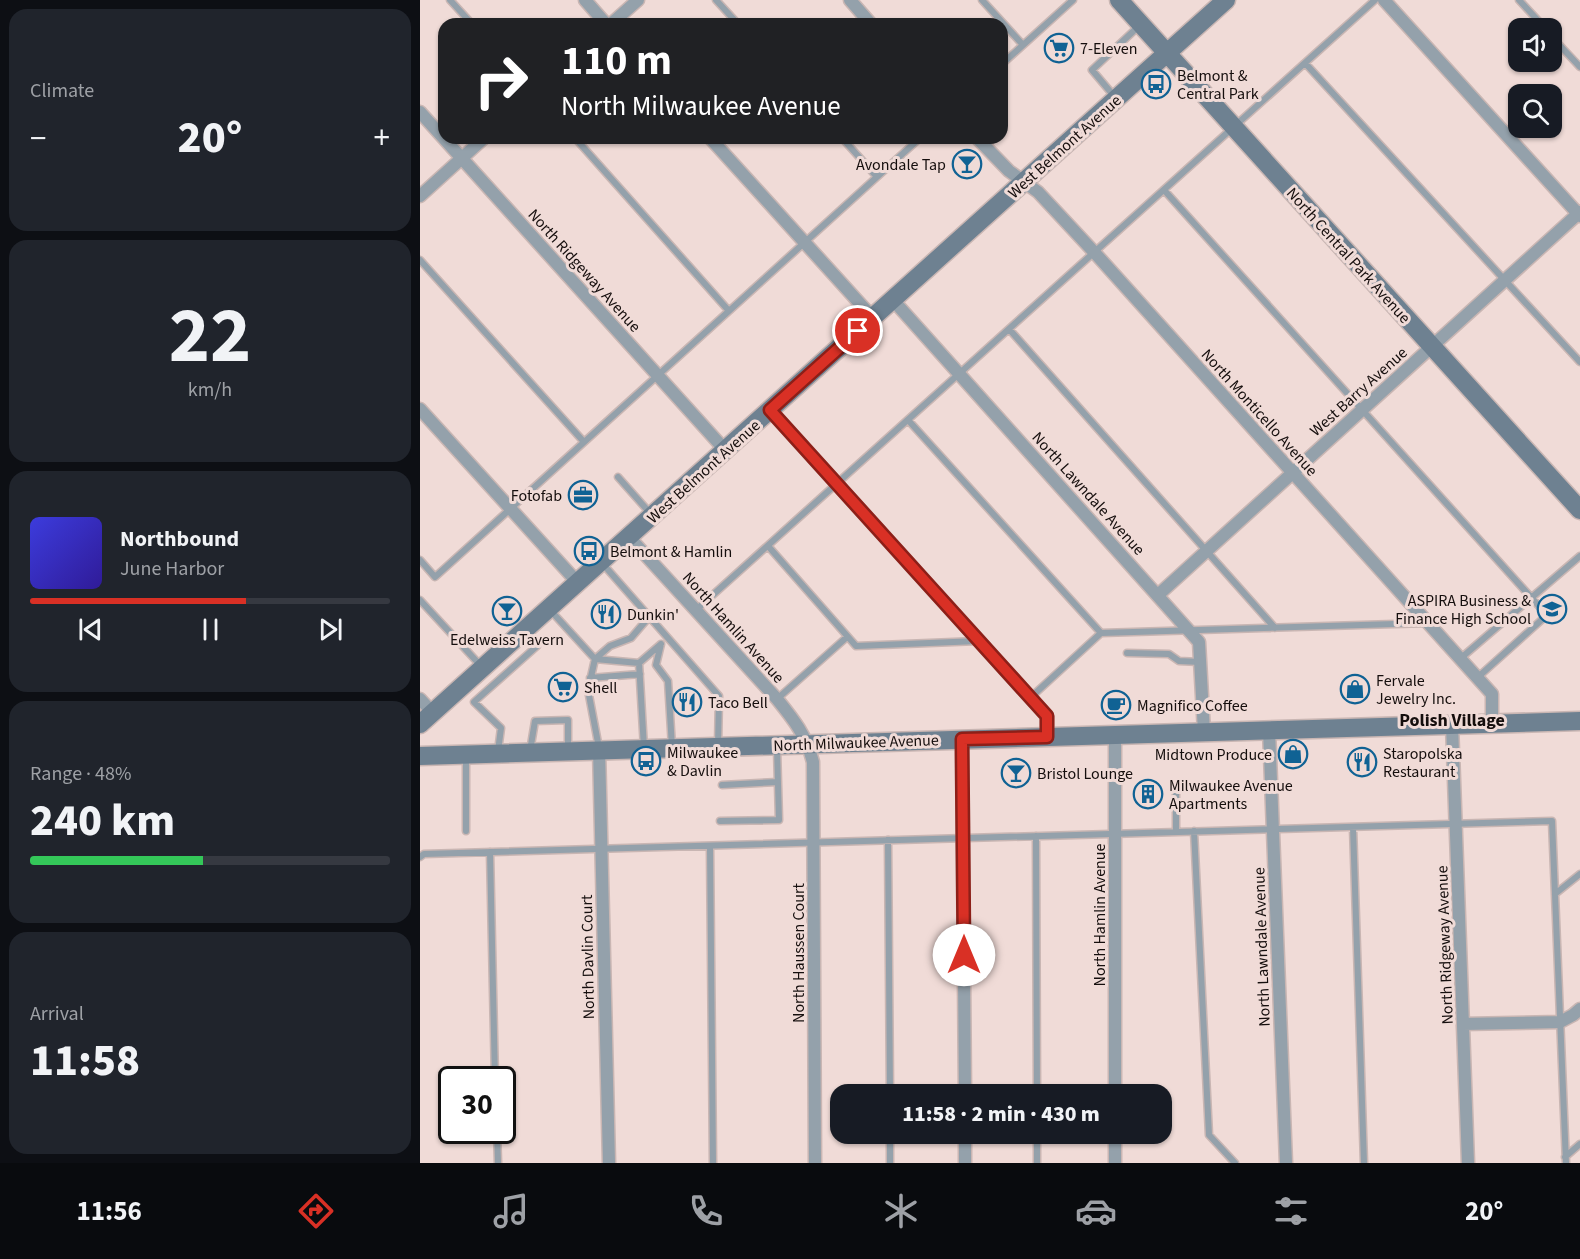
<!DOCTYPE html>
<html lang="en">
<head>
<meta charset="utf-8">
<style>
  body { margin:0; font-family:"Source Sans 3",sans-serif; background:#20242c; color:#f1f3f6; height:100vh; display:flex; flex-direction:column; font-size:22px; white-space:nowrap }
  * { box-sizing:border-box; margin:0 }
  p { font-size:20px; color:#9ea1a6 }
  .icon { flex:none; width:33px; height:33px; fill:none; stroke:currentColor; stroke-width:2; stroke-linecap:round; stroke-linejoin:round }
  .map { position:relative; flex:1; overflow:hidden }
  .details { display:flex; flex-direction:column; gap:9px; padding:9px; background:#0d0f14; width:420px }
  .details>* { flex:none }
  .banner { position:absolute; left:18px; top:18px; width:570px; height:126px; border-radius:18px; box-shadow:0 2px 4px #0004; background:#202124; color:#fff; overflow:hidden }
  .controls { position:absolute; left:1088px; top:18px; display:grid; gap:12px }
  .controls a { display:grid; place-items:center; width:54px; height:54px; border-radius:12px; background:#171b24; box-shadow:0 2px 4px #0004; font-size:30px }
  .speed { position:absolute; left:18px; top:1066px; display:flex; gap:12px; font-size:30px; font-weight:700; text-align:center }
  .speed>* { display:grid; place-content:center; width:78px; height:78px; border-radius:50%; background:#171b24; box-shadow:0 2px 4px #0004; line-height:1 }
  .speed .limit { border:3px solid #111; border-radius:9px; background:#fff; color:#111 }
  .pin { position:absolute; display:grid; place-items:center; width:51px; height:51px; color:#fff; margin:-26px; border:3px solid #fff; border-radius:50%; box-shadow:0 2px 6px #0007 }
  .me { position:absolute; width:66px; margin:-33px; rotate:0deg; stroke-linejoin:round; filter:drop-shadow(0 0 4px #0008) }
  .turn { display:flex; align-items:center; gap:21px; height:126px; padding:0 24px; font-size:27px }
  .turn .icon { width:78px; height:78px; stroke-width:2.5 }
  .turn b { display:block; font-size:42px; line-height:51px }
  .big { font-size:45px; font-weight:800; line-height:1.1 }
  .details .card { flex:1; display:flex; flex-direction:column; justify-content:center; gap:9px; min-width:0; padding:0 21px; border-radius:18px; background:#20242c }
  .details .dial { align-items:center; gap:0 }
  .dial b { font-size:78px; line-height:1 }
  .song { display:flex; align-items:center; gap:18px }
  .cover { width:72px; height:72px; border-radius:9px; background:linear-gradient(135deg,hsl(240 70% 55%),hsl(250 70% 35%)) }
  .played { height:6px; border-radius:3px; background:linear-gradient(90deg,#d93025 60%,#363941 60%) }
  .keys { display:flex; justify-content:space-around; direction:ltr }
  .heat { display:flex; justify-content:space-between; align-items:center; font-size:33px; direction:ltr }
  .charge { height:9px; border-radius:4px; background:linear-gradient(90deg,#34c759 48%,#363941 0) }
  .trip { position:absolute; left:410px; top:1084px; width:342px; height:60px; border-radius:18px; background:#171b24; box-shadow:0 2px 4px #0004; font-weight:800; line-height:60px; text-align:center }
  .tab-bar { display:flex; height:96px; justify-content:space-around; align-items:center; background:#090b0e; color:#9ea1a6 }
  .tab-bar .icon { width:42px; height:42px }
  .tab-bar .active { color:#d93025 }
  .tab-bar b { font-size:27px; color:#f1f3f6 }
  main { display:flex; flex:1; min-height:0 }
  .map>svg:first-child { display:block }
  .lines { fill:none; stroke-linecap:round; stroke-linejoin:round }
  .lane-casing { stroke:#c9b6b3; stroke-width:9 }
  .street-casing { stroke:#c9b6b3; stroke-width:15 }
  .secondary-casing { stroke:#c9b6b3; stroke-width:21 }
  .lane { stroke:#94a1ab; stroke-width:6 }
  .street { stroke:#94a1ab; stroke-width:12 }
  .secondary { stroke:#6e8191; stroke-width:18 }
  .route-casing { stroke:#8d1f18; stroke-width:15 }
  .route { stroke:#d93025; stroke-width:10 }
  .labels { text-anchor:middle; stroke-width:6; stroke-linejoin:round; paint-order:stroke }
  .poi-label { font-size:16px; fill:#150e0d; stroke:#f0dbd7; text-anchor:start }
  .street-label { font-size:16px; fill:#150e0d; stroke:#f0dbd7 }
  .neighbourhood-label { font-size:18px; font-weight:bold; fill:#150e0d; stroke:#f0dbd7 }
</style>
</head>
<body>
<main>
<section class="details">
<div class="card"><p>Climate</p>
<div class="heat"><a>−</a><b class="big">20°</b><a>+</a></div>
</div>
<div class="card dial"><b>22</b><p>km/h</p></div>
<div class="card">
<div class="song"><i class="cover"></i><div><b>Northbound</b><p>June Harbor</p></div></div>
<div class="played"></div>
<div class="keys"><svg class="icon" aria-label="previous" viewBox="0 0 24 24"><path d="M18 5L8 12l10 7zM5 5v14"/></svg><svg class="icon" aria-label="pause" viewBox="0 0 24 24"><path d="M8 5v14M16 5v14"/></svg><svg class="icon" aria-label="next" viewBox="0 0 24 24"><path d="M6 5l10 7-10 7zM19 5v14"/></svg></div>
</div>
<div class="card"><p>Range · 48%</p><b class="big">240 km</b><div class="charge"></div></div>
<div class="card"><p>Arrival</p><b class="big">11:58</b></div>
</section>
<div class="map">
<svg width="1160" height="1163" viewBox="0 0 1160 1163">
  <rect width="100%" height="100%" fill="#f0dbd7"/>
  <g class="lines">
    <g class="lane-casing">
      <path id="lane" d="M30 0 52 24
        M296 0 318 24
        M562 0 603 45
        M1099 0 1125 28
        M1131 36 1160 67
        M885 63 1160 362
        M582 64 653 0
        M694 96 672 70 720 25
        M155 138 309 311
        M422 138 457 177
        M744 190 1127 615 1057 678
        M0 260 164 442
        M589 329 855 628
        M488 420 681 633
        M198 477 230 513
        M348 546 436 646 558 641
        M0 560 15 577 500 138
        M182 563 299 696 298 746
        M0 600 61 666
        M276 610 955 0
        M131 611 175 659 219 663 224 748
        M241 644 236 665 248 681 252 747
        M707 653 749 654 759 661 780 662
        M1041 658 1160 556
        M219 663 241 644
        M170 678 220 674
        M610 698 681 633 1008 623
        M357 699 427 637
        M179 748 168 690 175 659 190 646 211 638 229 617
        M78 751 81 728 54 702 117 646 104 632
        M110 751 115 721 148 720V748
        M302 785 358 782
        M756 788V832
        M300 821 359 820 357 748
        M933 827 944 1163
        M46 831V757
        M774 831 789 1135 815 1163
        M616 836 617 1095
        M468 840 470 1095
        M290 846 293 1163
        M70 852 75 1080
        M0 857 4 854 1132 821 1146 1163
        M1135 894 1160 874
        M77 1131 78 1163
        M470 1134V1163
        M617 1134V1163
        M1145 1157 1160 1144"/>
    </g>
    <g class="street-casing">
      <path id="street" d="M165 0 186 24
        M430 0 451 24
        M964 0 1160 216
        M191 24 218 0
        M0 112 305 450
        M290 138 453 318
        M557 138 589 171 618 192 674 252 1072 694V724
        M0 196 64 138
        M473 300 779 642 784 732
        M0 409 158 583
        M350 410 627 716V737
        M209 537 357 699C374 720 386 735 393 762L395 1163
        M738 595 1160 212
        M0 699 13 713
        M1032 725 1048 1163
        M849 730 866 1163
        M542 739 545 1095
        M179 749 189 1163
        M1043 1024 1140 1022 1153 1015 1160 1009
        M695 1095V735
        M545 1134V1163
        M695 1163V1134"/>
    </g>
    <g class="secondary-casing">
      <path id="secondary" d="M699 0 1160 510
        M0 724 806 0
        M0 756 1160 721"/>
    </g>
    <use href="#lane" class="lane"/>
    <use href="#street" class="street"/>
    <use href="#secondary" class="secondary"/>
  </g>
  <g class="lines">
    <g class="route-casing">
      <path id="route" d="M438 331 350 410 627 716V737L542 739 544 955"/>
    </g>
    <use href="#route" class="route"/>
  </g>
  <defs>
    <g id="supermarket-ring" transform="scale(1.5)"><circle r="9.5" fill="#f0dbd7" stroke="#106294" stroke-width="1.5"/><path d="M-6-5.5h2.5l.6 2H6L4.5 2H-2.5L-4.4-4H-6ZM-1.5 3.2a1.3 1.3 0 1 0 .1 0ZM3 3.2a1.3 1.3 0 1 0 .1 0Z" fill="#106294"/></g>
    <g id="bus-ring" transform="scale(1.5)"><circle r="9.5" fill="#f0dbd7" stroke="#106294" stroke-width="1.5"/><path d="M-5-6H5V4H4V6H2V4H-2V6H-4V4H-5ZM-3.5-4V0h7V-4ZM-3.5 1.2v1.5H-2V1.2ZM2 1.2v1.5H3.5V1.2Z" fill="#106294"/></g>
    <g id="bar-ring" transform="scale(1.5)"><circle r="9.5" fill="#f0dbd7" stroke="#106294" stroke-width="1.5"/><path d="M-6-5H6L.8 .8V4.5H3.5V6h-7V4.5H-.8V.8Z" fill="#106294"/></g>
    <g id="office-ring" transform="scale(1.5)"><circle r="9.5" fill="#f0dbd7" stroke="#106294" stroke-width="1.5"/><path d="M-6-3h4V-5.5h4V-3h4V5H-6ZM-1-4.5V-3h2v-1.5ZM-6 0V1H6V0Z" fill="#106294"/></g>
    <g id="school-ring" transform="scale(1.5)"><circle r="9.5" fill="#f0dbd7" stroke="#106294" stroke-width="1.5"/><path d="M0-5L7-2L0 1L-7-2ZM-4 1L0 2.5L4 1V4Q0 6-4 4Z" fill="#106294"/></g>
    <g id="restaurant-ring" transform="scale(1.5)"><circle r="9.5" fill="#f0dbd7" stroke="#106294" stroke-width="1.5"/><path d="M-5-6h1v4h1v-4h1v4h1v-4h1v5L-1.5 .5V6h-2V.5L-5-1ZM5-6V6H3V1.5H1.5Q1.5-4 5-6Z" fill="#106294"/></g>
    <g id="shop-ring" transform="scale(1.5)"><circle r="9.5" fill="#f0dbd7" stroke="#106294" stroke-width="1.5"/><path d="M-5-2.5h2.3a2.7 3.5 0 0 1 5.4 0H5L5.5 6h-11ZM-1.5-2.5h3a1.5 2.3 0 0 0-3 0Z" fill="#106294"/></g>
    <g id="cafe-ring" transform="scale(1.5)"><circle r="9.5" fill="#f0dbd7" stroke="#106294" stroke-width="1.5"/><path d="M-5.5-4.5H6V0H3Q3 3.5 0 3.5H-2.5Q-5.5 3.5-5.5 0ZM3-3.2v2h1.7v-2ZM-6 4.5H4V6H-6Z" fill="#106294"/></g>
    <g id="building-ring" transform="scale(1.5)"><circle r="9.5" fill="#f0dbd7" stroke="#106294" stroke-width="1.5"/><path d="M-4-6H4V6H1V3H-1V6H-4ZM-2.5-4.3h1.7v1.8h-1.7ZM.8-4.3h1.7v1.8H.8ZM-2.5-1h1.7V.8h-1.7ZM.8-1h1.7V.8H.8Z" fill="#106294"/></g>
  </defs>
  <g fill-rule="evenodd">
    <use href="#supermarket-ring" x="639" y="48"/>
    <use href="#bus-ring" x="736" y="84"/>
    <use href="#bar-ring" x="547" y="164"/>
    <use href="#office-ring" x="163" y="495"/>
    <use href="#bus-ring" x="169" y="551"/>
    <use href="#school-ring" x="1132" y="609"/>
    <use href="#bar-ring" x="87" y="611"/>
    <use href="#restaurant-ring" x="186" y="614"/>
    <use href="#supermarket-ring" x="143" y="687"/>
    <use href="#shop-ring" x="935" y="689"/>
    <use href="#restaurant-ring" x="267" y="702"/>
    <use href="#cafe-ring" x="696" y="705"/>
    <use href="#shop-ring" x="873" y="754"/>
    <use href="#bus-ring" x="226" y="761"/>
    <use href="#restaurant-ring" x="942" y="762"/>
    <use href="#bar-ring" x="596" y="773"/>
    <use href="#building-ring" x="728" y="794"/>
  </g>
  <g class="labels">
    <g class="poi-label">
      <text x="660" y="54">7-Eleven</text>
      <text x="757" y="81">Belmont &amp;<tspan x="757" dy="18">Central Park</tspan></text>
      <text x="526" y="170" text-anchor="end">Avondale Tap</text>
      <text x="142" y="501" text-anchor="end">Fotofab</text>
      <text x="190" y="557">Belmont &amp; Hamlin</text>
      <text x="1111" y="606" text-anchor="end">ASPIRA Business &amp;<tspan x="1111" dy="18">Finance High School</tspan></text>
      <text x="207" y="620">Dunkin'</text>
      <text x="87" y="645" text-anchor="middle">Edelweiss Tavern</text>
      <text x="956" y="686">Fervale<tspan x="956" dy="18">Jewelry Inc.</tspan></text>
      <text x="164" y="693">Shell</text>
      <text x="288" y="708">Taco Bell</text>
      <text x="717" y="711">Magnifico Coffee</text>
      <text x="247" y="758">Milwaukee<tspan x="247" dy="18">&amp; Davlin</tspan></text>
      <text x="963" y="759">Staropolska<tspan x="963" dy="18">Restaurant</tspan></text>
      <text x="852" y="760" text-anchor="end">Midtown Produce</text>
      <text x="617" y="779">Bristol Lounge</text>
      <text x="749" y="791">Milwaukee Avenue<tspan x="749" dy="18">Apartments</tspan></text>
    </g>
    <g class="street-label">
      <text transform="translate(644 146) rotate(-42)" y="6">West Belmont Avenue</text>
      <text transform="translate(929 255) rotate(48)" y="6">North Central Park Avenue</text>
      <text transform="translate(165 270) rotate(48)" y="6">North Ridgeway Avenue</text>
      <text transform="translate(938 391) rotate(-42)" y="6">West Barry Avenue</text>
      <text transform="translate(840 412) rotate(48)" y="6">North Monticello Avenue</text>
      <text transform="translate(283 471) rotate(-42)" y="6">West Belmont Avenue</text>
      <text transform="translate(669 493) rotate(48)" y="6">North Lawndale Avenue</text>
      <text transform="translate(314 627) rotate(48)" y="6">North Hamlin Avenue</text>
      <text transform="translate(436 742) rotate(-2)" y="6">North Milwaukee Avenue</text>
      <text transform="translate(679 915) rotate(-90)" y="6">North Hamlin Avenue</text>
      <text transform="translate(1024 945) rotate(-92)" y="6">North Ridgeway Avenue</text>
      <text transform="translate(841 947) rotate(-92)" y="6">North Lawndale Avenue</text>
      <text transform="translate(378 953) rotate(-90)" y="6">North Haussen Court</text>
      <text transform="translate(167 957) rotate(-91)" y="6">North Davlin Court</text>
    </g>
    <g class="neighbourhood-label">
      <text x="1032" y="726">Polish Village</text>
    </g>
  </g>
</svg>
<div class="controls">
<a><svg class="icon" aria-label="sound" viewBox="0 0 24 24"><path d="M4 9h4l5-4v14l-5-4H4zM17 9q2 3 0 6"/></svg></a>
<a><svg class="icon" aria-label="search" viewBox="0 0 24 24"><circle cx="10" cy="10" r="6"/><path d="M15 15l6 6"/></svg></a>
</div>
<div class="speed"><div class="limit">30</div></div>
<div class="pin" style="left:438px;top:331px;background:#d93025"><svg class="icon" aria-label="arrive" viewBox="0 0 24 24"><path d="M6 21V4h12l-3 4 3 4H6"/></svg></div>
<svg class="me" style="left:544px;top:955px" viewBox="-20 -20 40 40"><circle r="19" fill="#fff"/><path d="M0-13L10 11 0 6-10 11z" fill="#d93025"/></svg>
<div class="trip">11:58 · 2 min · 430 m</div>
<div class="banner">
<div class="turn"><svg class="icon" aria-label="right" viewBox="0 0 24 24"><path d="M7 20v-9h11M14 6l5 5-5 5"/></svg><div><b>110 m</b>North Milwaukee Avenue</div></div>
</div>
</div>
</main>
<nav class="tab-bar">
<b>11:56</b>
<svg class="icon active" aria-label="directions" viewBox="0 0 24 24"><path d="M12 3l9 9-9 9-9-9zM9 14v-3h6M13 9l2 2-2 2"/></svg>
<svg class="icon" aria-label="music" viewBox="0 0 24 24"><path d="M9 18V5l10-2v13"/><circle cx="6" cy="18" r="3"/><circle cx="16" cy="16" r="3"/></svg>
<svg class="icon" aria-label="phone" viewBox="0 0 24 24"><path d="M5 4h4l2 5-3 2q2 4 5 5l2-3 5 2v4C11 20 4 13 5 4z"/></svg>
<svg class="icon" aria-label="climate" viewBox="0 0 24 24"><path d="M12 3v18M4 7l16 10M4 17L20 7"/></svg>
<svg class="icon" aria-label="car" viewBox="0 0 24 24"><path d="M5 17H2v-5l4-1 3-4h7l3 4 3 1v5h-3M9 17h6M6 11h13"/><circle cx="7" cy="17" r="2"/><circle cx="17" cy="17" r="2"/></svg>
<svg class="icon" aria-label="filters" viewBox="0 0 24 24"><path d="M4 7h16M4 17h16"/><circle cx="9" cy="7" r="2"/><circle cx="15" cy="17" r="2"/></svg>
<b>20°</b>
</nav>
</body>
</html>
